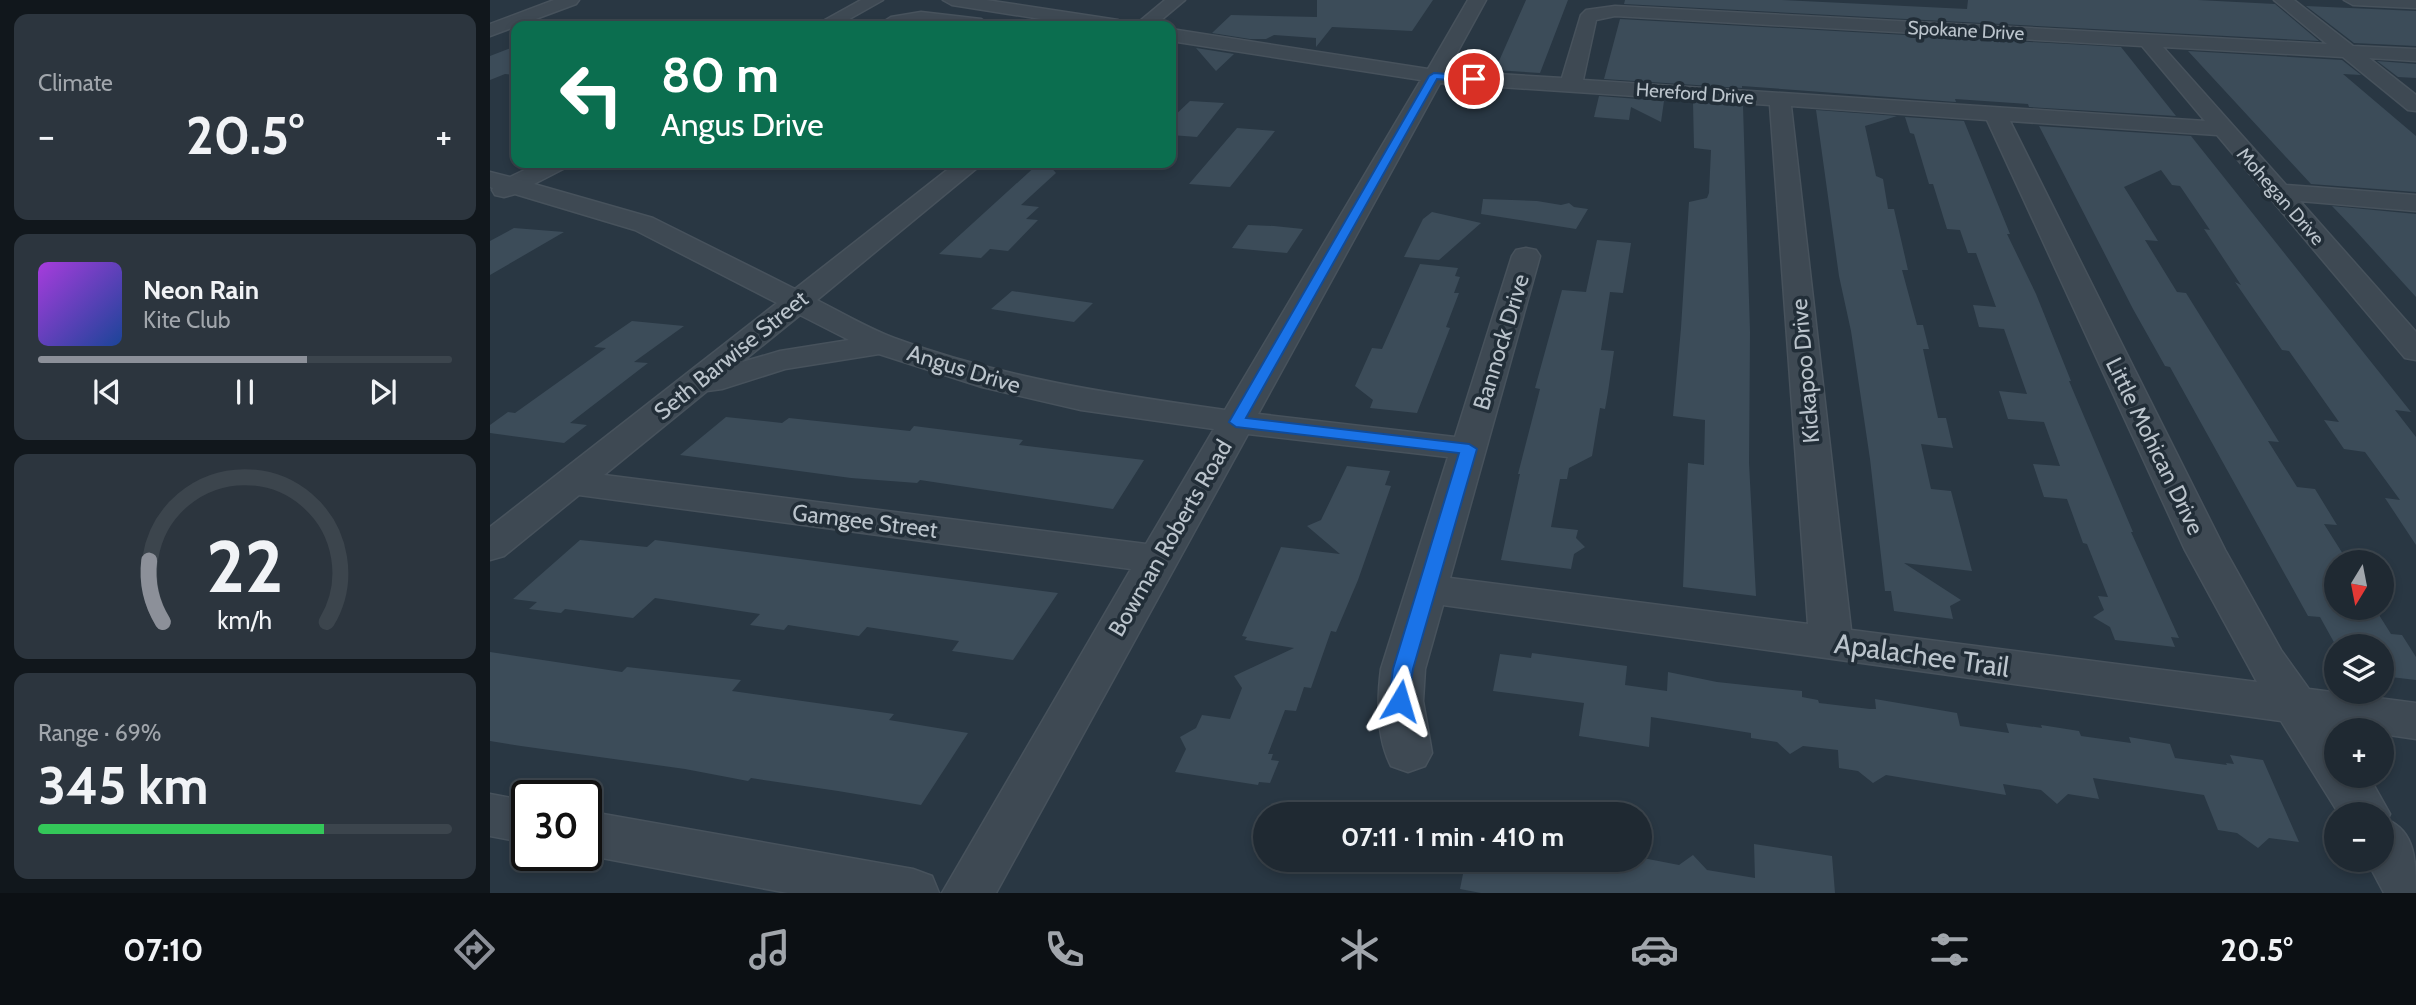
<!DOCTYPE html>
<html lang="en">
<head>
<meta charset="utf-8">
<style>
  body { margin:0; font-family:Cabin,sans-serif; background:#2c353e; color:#f1f3f6; height:100vh; display:flex; flex-direction:column; font-size:26px; white-space:nowrap }
  * { box-sizing:border-box; margin:0 }
  p { font-size:23px; color:#a1a6ac }
  .icon { flex:none; width:38px; height:38px; fill:none; stroke:currentColor; stroke-width:2; stroke-linecap:round; stroke-linejoin:round }
  .map { position:relative; flex:1; overflow:hidden }
  .panel { display:flex; flex-direction:column; gap:14px; padding:14px; background:#11171c; width:490px }
  .panel>* { flex:none }
  .hud { position:absolute; left:21px; top:21px; width:665px; height:147px; border-radius:14px; box-shadow:0 4px 10px #0003,0 0 0 2px #3c454d; background:#0b6e4f; color:#fff; overflow:hidden }
  .needle { width:46px; rotate:190deg }
  .tools { position:absolute; left:1834px; top:550px; display:grid; gap:14px }
  .tools a { display:grid; place-items:center; width:70px; height:70px; border-radius:50%; background:#1f2932; box-shadow:0 4px 10px #0003,0 0 0 2px #3c454d; font-size:35px }
  .speed { position:absolute; left:21px; top:780px; display:flex; gap:14px; font-size:35px; font-weight:700; text-align:center }
  .speed>* { display:grid; place-content:center; width:91px; height:91px; border-radius:50%; background:#1f2932; box-shadow:0 4px 10px #0003,0 0 0 2px #3c454d; line-height:1 }
  .speed .limit { border:4px solid #111; border-radius:10px; background:#fff; color:#111 }
  .pin { position:absolute; display:grid; place-items:center; width:60px; height:60px; color:#fff; margin:-30px; border:4px solid #fff; border-radius:50%; box-shadow:0 2px 7px #0007 }
  .me { position:absolute; width:77px; margin:-38px; rotate:7deg; stroke-linejoin:round; filter:drop-shadow(0 0 5px #0008) }
  .turn { display:flex; align-items:center; gap:24px; height:147px; padding:0 35px; font-size:32px }
  .turn .icon { width:91px; height:91px; stroke-width:2.5 }
  .turn b { display:block; font-size:49px; line-height:60px }
  .big { font-size:52px; font-weight:800; line-height:1.1 }
  .panel .widget { flex:1; display:flex; flex-direction:column; justify-content:center; gap:10px; min-width:0; padding:0 24px; border-radius:14px; background:#2c353e }
  .panel .dial { align-items:center; gap:0 }
  .dial svg { height:182px; overflow:visible; fill:none; stroke:#3c454d; stroke-width:7; stroke-linecap:round; text-anchor:middle }
  .dial text { fill:#f1f3f6; stroke:none }
  .song { display:flex; align-items:center; gap:21px }
  .cover { width:84px; height:84px; border-radius:10px; background:linear-gradient(135deg,hsl(280 70% 55%),hsl(220 70% 35%)) }
  .played { height:7px; border-radius:4px; background:linear-gradient(90deg,#8c9099 65%,#3c454d 65%) }
  .keys { display:flex; justify-content:space-around; direction:ltr }
  .heat { display:flex; justify-content:space-between; align-items:center; font-size:38px; direction:ltr }
  .charge { height:10px; border-radius:5px; background:linear-gradient(90deg,#34c759 69%,#3c454d 0) }
  .trip { position:absolute; left:763px; top:802px; width:399px; height:70px; border-radius:35px; background:#1f2932; box-shadow:0 4px 10px #0003,0 0 0 2px #3c454d; font-weight:800; line-height:70px; text-align:center }
  .menu { display:flex; height:112px; justify-content:space-around; align-items:center; background:#0c1014; color:#a1a6ac }
  .menu .icon { width:49px; height:49px }
  .menu .on { color:#8c9099 }
  .menu b { font-size:32px; color:#f1f3f6 }
  main { display:flex; flex:1; min-height:0 }
  .map>svg:first-child { display:block }
  .building { fill:#3c4c59 }
  .lines { fill:none; stroke-linecap:round; stroke-linejoin:round }
  .minor-casing { stroke:#47525c; stroke-width:3 }
  .minor { fill:#3e4953; fill-rule:evenodd }
  .route { fill:#1a73e8; stroke:#114b97; stroke-width:2 }
  .labels { text-anchor:middle; stroke-width:7; stroke-linejoin:round; paint-order:stroke }
  .far-street-label { font-size:19px; fill:#bbc4cc; stroke:#222e38 }
  .street-label { font-size:23px; fill:#bbc4cc; stroke:#222e38 }
  .near-street-label { font-size:28px; fill:#bbc4cc; stroke:#222e38 }
</style>
</head>
<body>
<main>
<section class="panel">
<div class="widget"><p>Climate</p>
<div class="heat"><a>−</a><b class="big">20.5°</b><a>+</a></div>
</div>
<div class="widget">
<div class="song"><i class="cover"></i><div><b>Neon Rain</b><p>Kite Club</p></div></div>
<div class="played"></div>
<div class="keys"><svg class="icon" aria-label="previous" viewBox="0 0 24 24"><path d="M18 5L8 12l10 7zM5 5v14"/></svg><svg class="icon" aria-label="pause" viewBox="0 0 24 24"><path d="M8 5v14M16 5v14"/></svg><svg class="icon" aria-label="next" viewBox="0 0 24 24"><path d="M6 5l10 7-10 7zM19 5v14"/></svg></div>
</div>
<div class="widget dial"><svg viewBox="0 0 100 80">
<path d="M14 69A42 42 0 1 1 86 69"/>
<path d="M14 69A42 42 0 0 1 8 42" stroke="#8c9099"/>
<text x="50" y="56" font-size="32" font-weight="700">22</text>
<text x="50" y="72" font-size="11">km/h</text>
</svg></div>
<div class="widget"><p>Range · 69%</p><b class="big">345 km</b><div class="charge"></div></div>
</section>
<div class="map">
<svg width="1926" height="893" viewBox="0 0 1926 893">
  <rect width="100%" height="100%" fill="#293743"/>
  <path class="building" d="M827 0H943L922 31 842 27 826 47V38L784 35 776 39H760L722 33 741 15 827 17Z
    M1036 0H1078L1050 73 1005 70Z
    M1135 0H1292L1477 9 1478 0H1708L1785 4 1829 41 1134 4Z
    M1816 6 1926 11V46L1864 43Z
    M1130 19 1631 47 1686 116 1539 107 1538 104 1465 99 1466 102 1252 86V88L1114 79Z
    M26 46V75L15 74 0 80V56Z
    M706 48 744 54 726 71Z
    M1698 51 1852 60 1871 75 1853 74 1926 136V192L1821 184Z
    M1887 61 1926 64V78L1908 77Z
    M1109 96 1174 101 1171 122 1141 107 1139 120 1104 117Z
    M700 101 734 103 707 137 681 135V119Z
    M1203 102 1253 106 1260 332 1259 463 1266 596 1193 587 1198 463 1214 465 1215 420 1183 416 1191 328 1199 202 1217 198 1219 193 1221 150 1204 148Z
    M1326 110 1407 116 1375 126 1386 176 1393 179 1398 209H1404L1418 270H1412L1427 325H1433L1439 349H1433L1448 418H1456L1463 448 1431 444 1441 489 1461 491 1482 571 1414 563 1471 600 1460 606 1463 619 1404 611 1401 591H1395L1380 459 1361 331 1349 276Z
    M1415 117 1474 121 1520 234H1517L1546 294 1581 381H1579L1643 532H1641L1689 638 1681 637 1685 647 1625 640 1620 627 1603 617 1614 610 1608 596 1618 597 1597 544 1593 543 1577 499 1554 497 1543 464 1570 466 1554 422 1518 419 1509 391 1537 394 1514 329 1489 327 1483 305 1506 307 1486 253H1478L1470 230 1457 229 1443 184H1439L1424 134 1420 133Z
    M1549 126 1701 136 1921 412 1905 410 1926 437V545L1895 498 1910 500 1875 452 1854 449 1834 420 1849 422 1799 351 1792 350 1745 282 1751 285 1714 229 1720 230 1690 186 1682 185 1671 170 1634 187 1668 241 1655 240 1687 292 1696 293 1766 405 1789 442 1778 441 1807 487 1825 489 1847 525 1834 524 1858 562H1846V607H1884L1901 634 1912 635 1926 657V680L1892 676V646H1846L1830 617 1818 616 1680 367 1675 366 1643 309Z
    M747 128 785 131 740 187 699 184Z
    M549 163H557L566 173 531 205 549 207 536 219 548 220 518 251 500 249 491 258 449 254Z
    M993 199 1047 201 1071 205 1079 203 1084 207 1098 209 1086 229 991 214Z
    M1842 206 1926 214V297L1865 230Z
    M942 212 991 223 949 260 914 257 933 219Z
    M758 225 784 226 813 229 797 253 742 248Z
    M24 228 74 232 0 275V241Z
    M1107 240 1141 243 1133 293 1120 292 1111 350 1124 351 1118 392 1115 409 1110 408 1102 456 1079 468 1077 479H1070L1061 527 1088 530 1086 538 1095 547 1084 554 1081 569 1011 560 1030 474H1028L1050 389 1045 388 1072 290 1096 292Z
    M930 264 968 268 965 276 970 277 964 293H969L956 327 960 328 927 413 880 408 883 400 865 386 882 348 892 349Z
    M522 291 603 303 584 322 501 309Z
    M142 321 194 326 144 362 158 363 80 423 97 425 74 443 0 433V425L18 412 25 413 116 348 104 347Z
    M236 417 292 423 299 418 420 431 424 426 533 440 529 445 654 460 623 509 430 480 427 483 361 478 190 455Z
    M857 466 900 471 895 485 901 486 868 580 846 632 841 631 821 688 814 687 806 711 795 710 778 754H783L781 760 789 761 780 783 769 782 768 785 685 772 696 749 690 737 706 728 712 715 740 719 752 688 744 676 804 648 755 640 757 637 752 636 791 547 850 554 817 526 831 520Z
    M90 540 157 547 165 540 568 593 523 660 462 651 469 641 377 627 369 636 298 625 294 630 260 625 270 614 165 598 143 618 75 609 71 613 39 609 47 602 23 599Z
    M0 652 132 672 137 667 251 680 242 691 404 714 399 720 478 733 431 805 348 791 261 778 258 781 195 769 31 746 0 741Z
    M1042 653 1137 666 1135 685 1177 691 1178 672 1227 682 1312 691V697L1328 700 1329 703 1380 709H1386L1385 699 1467 713 1470 726 1519 733 1516 723 1552 728 1551 725 1589 731 1591 736 1641 743 1639 737 1680 744 1685 758 1737 765 1736 763 1744 764 1740 755 1773 760 1809 842 1779 838 1768 848 1747 833 1728 830 1714 795 1603 778 1609 799 1578 794 1567 804 1551 790 1513 784 1516 795 1396 775 1383 783 1368 771 1349 768 1348 750 1313 746 1300 754 1287 742 1261 738V733L1161 717 1159 747 1089 736 1094 703 1003 691 1010 654 1041 658Z
    M1264 844 1342 856 1345 893H991L970 889 976 859H1158L1189 865 1203 855 1217 870 1265 878Z"/>
  <g class="lines">
    <g class="minor-casing">
      <path id="minor" d="M64 0H89L86 4 0 36V24Z
        M371 0H393L347 26H324Z
        M453 0H496L628 20 637 26H595L462 5Z
        M675 0H695L664 26H644Z
        M978 0H996L957 71 1072 78 1091 15 1096 10 1125 6 1837 44 1784 0H1804L1863 46 1926 49V61L1879 58 1926 95V111L1918 110 1853 57 1673 47 1796 185 1926 195V211L1810 201 1926 332V360L1915 358 1727 135 1520 121 1735 550 1791 650 1819 689 1926 703V739L1892 734V730L1845 728 1846 775H1878L1900 814 1897 820C1926 831 1926 864 1926 893H1894L1876 859H1892V814H1849L1791 721 953 605 935 669 933 701 942 753 935 766 918 772 901 766C886 737 887 701 891 669L958 457 758 434 506 893H452L641 569 89 495 14 556 0 560V527L287 303 145 230 25 194 14 197 5 195 2 190 3 188 0 187V172L20 177 49 163H79L75 168 44 184 163 218 305 289 466 163H493L327 300C352 313 378 328 404 338 511 378 622 394 735 410L931 80 681 41V29L938 69ZM1125 16 1652 46 1715 121 1093 80 1106 20ZM950 83 1280 105 1318 624 960 578 1050 256 1046 250 1036 248 1026 250 1022 256 965 437 768 414ZM1301 106 1497 120 1695 550 1767 682 1361 630ZM310 315 359 340 290 351 252 362ZM389 354 492 387 591 410 724 429 656 544 114 475 217 391 232 389 295 369Z
        M1854 0H1926V8L1863 5Z
        M431 12 491 19 500 25 467 26 431 23 387 26 401 17Z
        M0 794 37 801V843L0 836Z
        M96 811 423 869 442 876 449 893H298L96 855Z"/>
    </g>
    <use href="#minor" class="minor"/>
  </g>
  <path class="route" d="M944 73 984 76 989 79 984 82 947 79 756 418 979 444 987 449 923 669 917 706 910 708 902 706 899 701 903 669 969 453 746 427 739 422 939 76Z"/>
  <g class="labels">
    <g class="far-street-label">
      <text transform="translate(1476 30) rotate(3)" y="7">Spokane Drive</text>
      <text transform="translate(1205 93) rotate(4)" y="7">Hereford Drive</text>
      <text transform="translate(1791 196) rotate(49)" y="7">Mohegan Drive</text>
    </g>
    <g class="street-label">
      <text transform="translate(1011 342) rotate(-73)" y="8">Bannock Drive</text>
      <text transform="translate(241 355) rotate(-39)" y="8">Seth Barwise Street</text>
      <text transform="translate(474 369) rotate(17)" y="8">Angus Drive</text>
      <text transform="translate(1315 371) rotate(-95)" y="8">Kickapoo Drive</text>
      <text transform="translate(1665 446) rotate(64)" y="8">Little Mohican Drive</text>
      <text transform="translate(375 521) rotate(7)" y="8">Gamgee Street</text>
      <text transform="translate(680 538) rotate(-60)" y="8">Bowman Roberts Road</text>
    </g>
    <g class="near-street-label">
      <text transform="translate(1432 655) rotate(8)" y="10">Apalachee Trail</text>
    </g>
  </g>
</svg>
<div class="tools">
<a><svg class="needle" viewBox="-14 -14 28 28"><path d="M0-13l5 13h-10z" fill="#e53935"/><path d="M0 13l5-13h-10z" fill="#a1a6ac"/></svg></a>
<a><svg class="icon" aria-label="layers" viewBox="0 0 24 24"><path d="M12 4l9 5-9 5-9-5zM3 14l9 5 9-5"/></svg></a>
<a>+</a>
<a>−</a>
</div>
<div class="speed"><div class="limit">30</div></div>
<div class="pin" style="left:984px;top:79px;background:#d93025"><svg class="icon" aria-label="arrive" viewBox="0 0 24 24"><path d="M6 21V4h12l-3 4 3 4H6"/></svg></div>
<svg class="me" style="left:910px;top:701px" viewBox="-20 -20 40 40"><path d="M0-17L14 15 0 8-14 15z" fill="#1a73e8" stroke="#fff" stroke-width="4"/></svg>
<div class="trip">07:11 · 1 min · 410 m</div>
<div class="hud">
<div class="turn"><svg class="icon" aria-label="left" viewBox="0 0 24 24"><path d="M17 20v-9H6M10 6l-5 5 5 5"/></svg><div><b>80 m</b>Angus Drive</div></div>
</div>
</div>
</main>
<nav class="menu">
<b>07:10</b>
<svg class="icon on" aria-label="directions" viewBox="0 0 24 24"><path d="M12 3l9 9-9 9-9-9zM9 14v-3h6M13 9l2 2-2 2"/></svg>
<svg class="icon" aria-label="music" viewBox="0 0 24 24"><path d="M9 18V5l10-2v13"/><circle cx="6" cy="18" r="3"/><circle cx="16" cy="16" r="3"/></svg>
<svg class="icon" aria-label="phone" viewBox="0 0 24 24"><path d="M5 4h4l2 5-3 2q2 4 5 5l2-3 5 2v4C11 20 4 13 5 4z"/></svg>
<svg class="icon" aria-label="climate" viewBox="0 0 24 24"><path d="M12 3v18M4 7l16 10M4 17L20 7"/></svg>
<svg class="icon" aria-label="car" viewBox="0 0 24 24"><path d="M5 17H2v-5l4-1 3-4h7l3 4 3 1v5h-3M9 17h6M6 11h13"/><circle cx="7" cy="17" r="2"/><circle cx="17" cy="17" r="2"/></svg>
<svg class="icon" aria-label="filters" viewBox="0 0 24 24"><path d="M4 7h16M4 17h16"/><circle cx="9" cy="7" r="2"/><circle cx="15" cy="17" r="2"/></svg>
<b>20.5°</b>
</nav>
</body>
</html>
